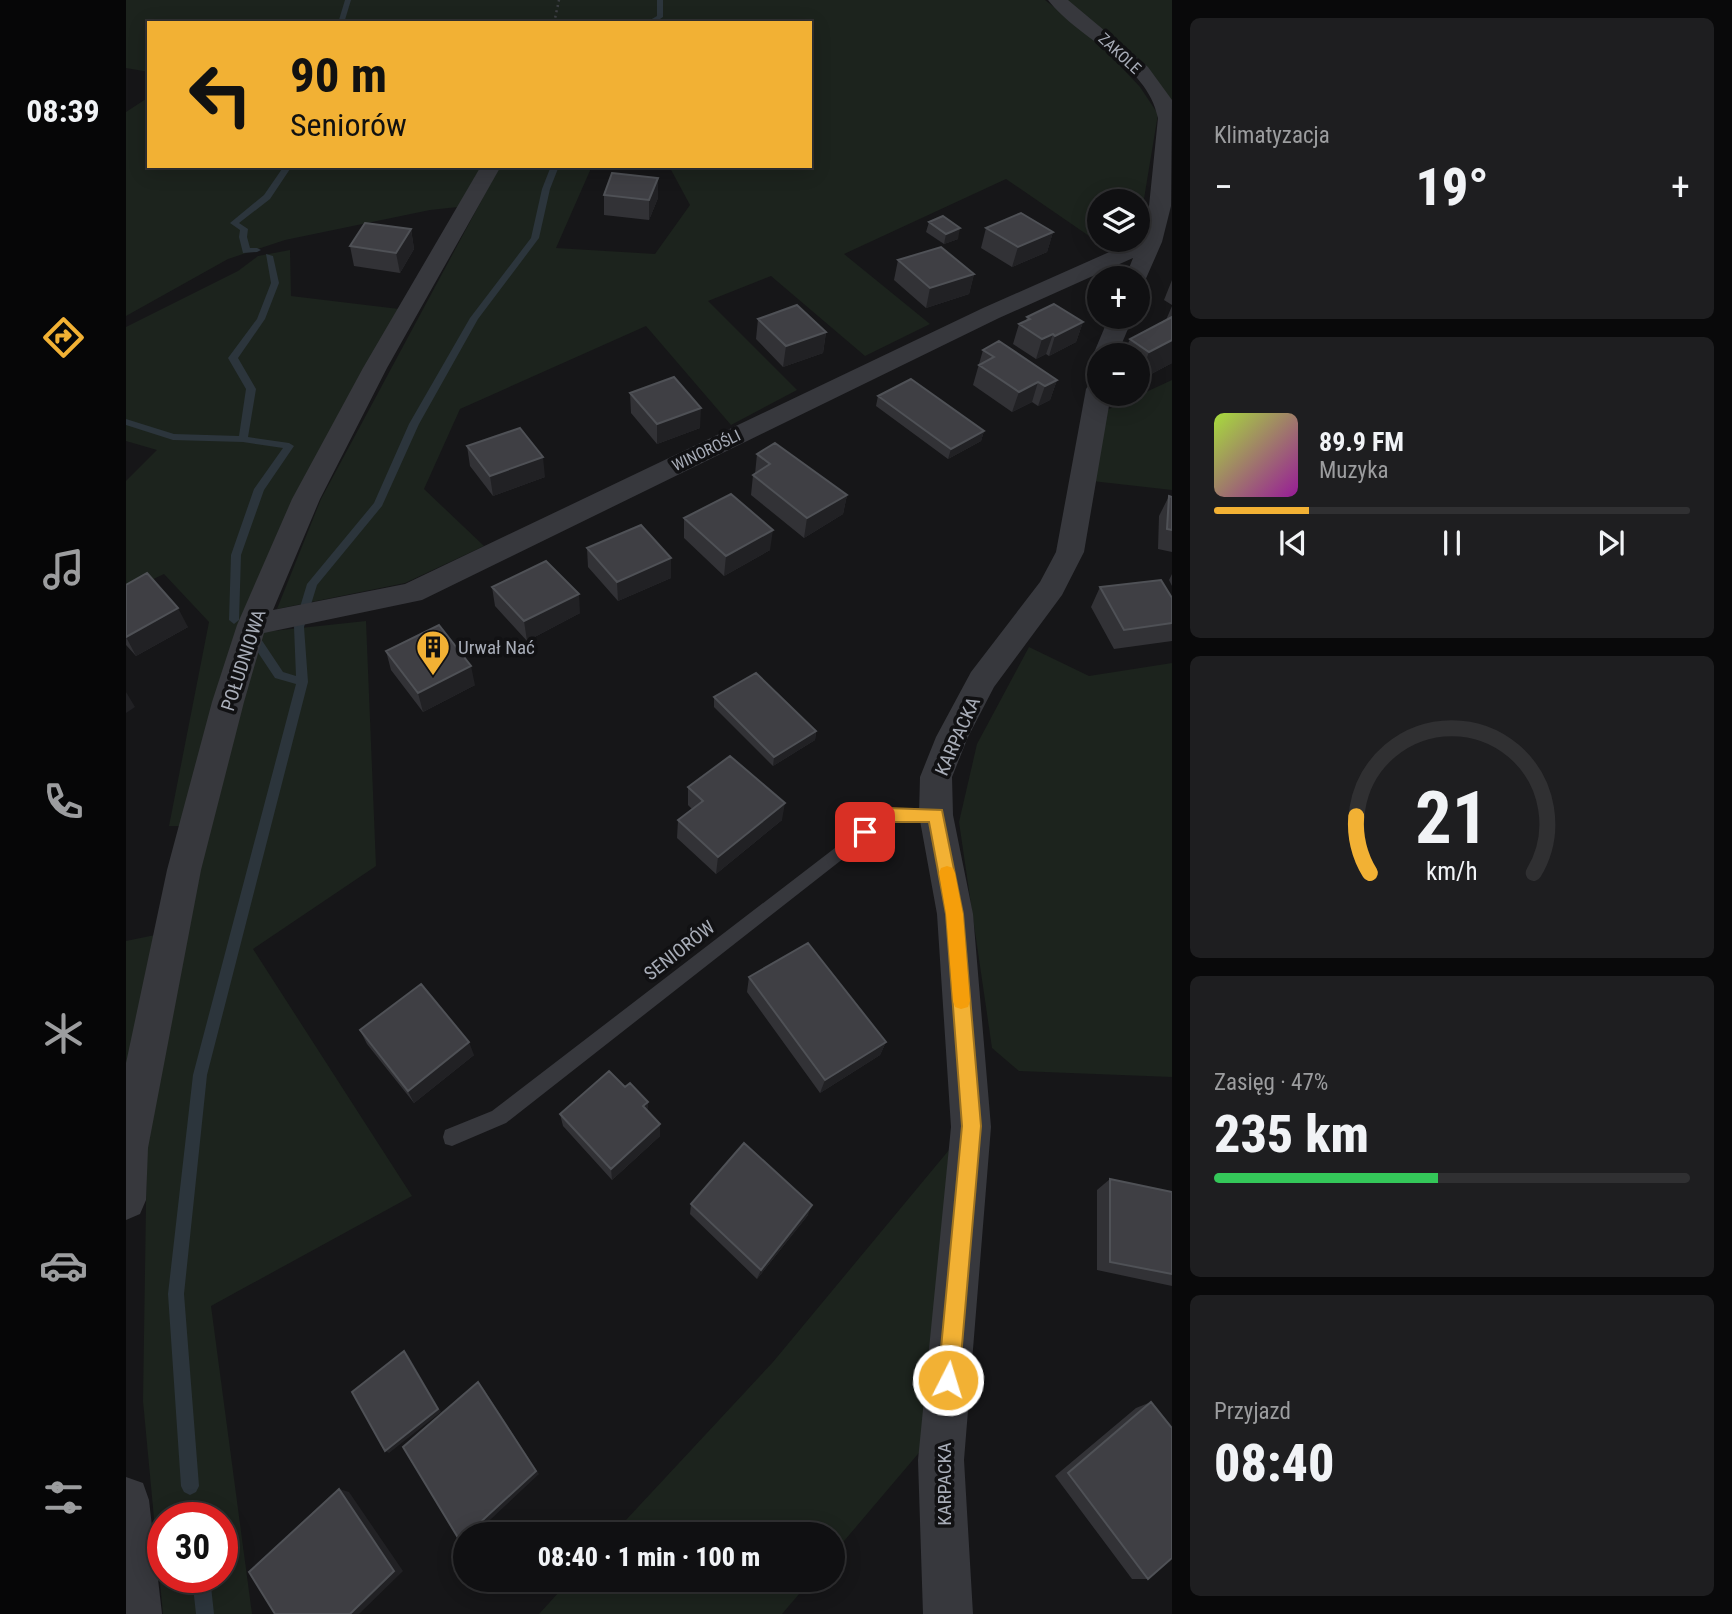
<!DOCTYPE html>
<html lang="pl">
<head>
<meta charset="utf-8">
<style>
  body { margin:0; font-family:"Roboto Condensed",sans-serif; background:#1e1e20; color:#f1f3f6; height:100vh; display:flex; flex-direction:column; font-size:26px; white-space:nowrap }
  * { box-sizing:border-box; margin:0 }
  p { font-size:23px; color:#9c9d9f }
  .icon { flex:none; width:38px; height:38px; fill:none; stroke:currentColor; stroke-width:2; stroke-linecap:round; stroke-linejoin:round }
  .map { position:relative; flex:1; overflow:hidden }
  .side { display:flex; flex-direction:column; gap:18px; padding:18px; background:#09090a; width:560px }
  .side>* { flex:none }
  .guide { position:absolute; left:21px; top:21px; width:665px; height:147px; border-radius:0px; box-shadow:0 4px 18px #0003,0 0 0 2px #303032; background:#f2b134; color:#111; overflow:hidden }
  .fabs { position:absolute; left:961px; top:189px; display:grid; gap:14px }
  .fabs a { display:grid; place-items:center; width:63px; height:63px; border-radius:50%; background:#101012; box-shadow:0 4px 18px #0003,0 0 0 2px #303032; font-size:35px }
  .speed { position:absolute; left:21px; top:1502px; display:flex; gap:14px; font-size:35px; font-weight:700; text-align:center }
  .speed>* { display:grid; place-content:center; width:91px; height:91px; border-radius:50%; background:#101012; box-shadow:0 4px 18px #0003,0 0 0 2px #303032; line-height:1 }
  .speed .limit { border:10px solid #d22; background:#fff; color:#111 }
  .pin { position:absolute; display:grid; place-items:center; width:60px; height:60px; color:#fff; margin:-30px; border-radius:14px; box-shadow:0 4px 10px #0006 }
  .me { position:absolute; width:77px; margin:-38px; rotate:5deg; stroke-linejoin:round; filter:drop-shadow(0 0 5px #0008) }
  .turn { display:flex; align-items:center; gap:24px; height:147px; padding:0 28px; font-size:32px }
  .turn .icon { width:91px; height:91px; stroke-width:2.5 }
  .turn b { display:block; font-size:49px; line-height:60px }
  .big { font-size:52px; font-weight:800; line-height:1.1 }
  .side .widget { flex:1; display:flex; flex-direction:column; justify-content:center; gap:10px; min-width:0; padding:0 24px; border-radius:10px; background:#1e1e20 }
  .side .dial { align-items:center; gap:0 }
  .dial svg { height:182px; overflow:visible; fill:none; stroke:#303032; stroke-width:7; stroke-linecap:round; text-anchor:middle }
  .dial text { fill:#f1f3f6; stroke:none }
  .song { display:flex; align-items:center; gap:21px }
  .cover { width:84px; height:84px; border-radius:10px; background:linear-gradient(135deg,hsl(80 70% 55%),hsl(300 70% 35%)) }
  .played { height:7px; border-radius:4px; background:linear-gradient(90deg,#f2b134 20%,#303032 20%) }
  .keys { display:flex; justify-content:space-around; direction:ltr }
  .heat { display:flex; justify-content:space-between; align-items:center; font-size:38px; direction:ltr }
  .charge { height:10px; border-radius:5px; background:linear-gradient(90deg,#34c759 47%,#303032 0) }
  .trip { position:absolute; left:327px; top:1522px; width:392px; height:70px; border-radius:35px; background:#101012; box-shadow:0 4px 18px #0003,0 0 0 2px #303032; font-weight:800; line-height:70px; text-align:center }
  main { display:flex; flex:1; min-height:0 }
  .tabs { display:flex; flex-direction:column; width:126px; justify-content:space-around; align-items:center; background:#060607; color:#9c9d9f }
  .tabs .icon { width:49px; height:49px }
  .tabs .current { color:#f2b134 }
  .tabs b { font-size:32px; color:#f1f3f6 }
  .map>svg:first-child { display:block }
  .green { fill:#1c231d; fill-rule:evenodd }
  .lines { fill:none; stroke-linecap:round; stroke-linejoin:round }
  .stream { fill:#2c353c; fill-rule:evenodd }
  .path { stroke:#3d3f44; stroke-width:2.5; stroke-dasharray:2 3.5; stroke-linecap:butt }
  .lane { fill:#37383d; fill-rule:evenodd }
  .street { fill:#37383d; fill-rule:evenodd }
  .wall { fill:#323236 }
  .shaded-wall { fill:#212124 }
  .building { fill:#3f3f44; stroke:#4f5156; stroke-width:2 }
  .route { fill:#f2b134; stroke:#9d7322; stroke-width:2 }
  .slow { fill:#f59e0b }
  .labels { text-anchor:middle; stroke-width:7; stroke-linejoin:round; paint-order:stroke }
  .far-street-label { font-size:16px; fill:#a8adb8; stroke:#111113 }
  .poi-label { font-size:19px; fill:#a8adb8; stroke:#111113; text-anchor:start }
  .street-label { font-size:19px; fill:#a8adb8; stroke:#111113 }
</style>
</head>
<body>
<main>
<nav class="tabs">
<b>08:39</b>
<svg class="icon current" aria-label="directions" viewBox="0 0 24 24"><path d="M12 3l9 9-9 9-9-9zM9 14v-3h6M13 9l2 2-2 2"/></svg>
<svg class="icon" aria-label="music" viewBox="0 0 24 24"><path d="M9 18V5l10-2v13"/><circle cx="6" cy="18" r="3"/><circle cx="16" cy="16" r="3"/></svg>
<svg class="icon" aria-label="phone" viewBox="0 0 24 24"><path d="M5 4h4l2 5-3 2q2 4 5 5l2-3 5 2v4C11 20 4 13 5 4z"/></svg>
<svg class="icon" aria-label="climate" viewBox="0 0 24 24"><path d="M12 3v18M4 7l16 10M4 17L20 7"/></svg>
<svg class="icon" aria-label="car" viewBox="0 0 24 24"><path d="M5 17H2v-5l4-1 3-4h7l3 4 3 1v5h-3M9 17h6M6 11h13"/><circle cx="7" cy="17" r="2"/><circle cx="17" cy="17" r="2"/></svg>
<svg class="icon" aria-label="filters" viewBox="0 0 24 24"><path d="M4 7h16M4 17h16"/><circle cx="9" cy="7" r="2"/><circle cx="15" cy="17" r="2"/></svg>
</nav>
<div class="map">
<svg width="1046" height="1614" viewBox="0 0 1046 1614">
  <rect width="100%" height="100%" fill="#161618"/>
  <path class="green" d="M0 0H919L972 42 1014 87 1032 114 1012 235V201H973V240H1002L982 249 880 179 718 254 804 324 739 356 645 276 582 301 671 390 605 425 520 326 334 409 298 489 358 546 279 583 151 609 195 499 374 166H466L430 248 529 254 564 205 543 166H684V23H23V72L0 68Z
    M937 0H1046V100L1044 99Z
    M23 97V166H356L332 207 304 210 159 240 102 259 0 316V112Z
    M164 250 165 296 273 309 203 432 59 826H43L83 622 38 574 0 592V481L31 450 0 441V327L112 271 132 256Z
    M1046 380V490L966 481 981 410Z
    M240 621 250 866 127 949 286 1196 85 1306 126 1614H37L17 1401 21 1139 66 897 126 661 137 632ZM37 1517H96V1577H37Z
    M903 647 963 676 1046 663V1077L893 1071 866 1048 833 822 851 744Z
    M29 935 0 1071V941Z
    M823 1150 797 1448 707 1554V1535H486L647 1362Z
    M444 1580H685L656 1614H413Z"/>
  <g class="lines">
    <path class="stream" d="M219 0H225L218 23H212Z
      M531 0H537V17L528 23H519L531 16Z
      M158 166H166L144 199 113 223 122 229 121 237 124 248H131L135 250 131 252 117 253 113 237 114 230 104 223 138 195Z
      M425 166H433L424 189 413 238 352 319 293 424 256 506 191 585 178 627 182 682 81 1075 58 1294 73 1486 70 1492 64 1495 58 1492 55 1486 42 1294 67 1075 170 684 149 678 125 642 127 639H135L157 672 170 676 168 627 181 584 248 503 283 424 344 318 405 238 416 189Z
      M140 254 147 256 153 283 139 319 112 358 130 389 122 437 163 443 168 446 138 490 115 555 113 620 108 624 103 620 105 555 128 489 157 448 117 442 47 440 0 425V419L48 434 113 436 120 389 102 358 131 319 145 283Z
      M66 1577H84L88 1614H70Z"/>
    <path class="path" d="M428 23 433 0"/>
    <path class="lane" d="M761 808H810L816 810 818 815 816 820 810 822H764L380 1123 326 1146 319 1144 317 1137 319 1130 366 1111Z"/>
    <path class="street" d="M922 0H942L1022 67 1046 100 1045 206 1036 242 1018 283 1012 284V278H999L1007 258 873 318 296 600 138 633 118 702 75 870 22 1148 20 1200 14 1214 0 1220V1063L41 870 86 702 111 625 166 499 237 368 355 166H375L261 368 194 499 147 610 279 584 857 308 1015 238 1023 206 1032 118C1021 63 954 41 922 0Z
      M983 317H1007L991 355H973V361L970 360 967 355Z
      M973 381V394H985L958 552 936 595 868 687 842 737 826 777 827 815 847 914 865 1127 838 1460 847 1614H797L792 1460 825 1127 811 914 793 815 794 777 810 737 845 672 914 582 930 552 960 389 964 383Z
      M0 1477 17 1483 23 1500 36 1614H0Z"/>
  </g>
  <path class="wall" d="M478 195 532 198 523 220 478 215Z
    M803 222 832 239 818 244 800 232Z
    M860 228 927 232 921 252 886 267 855 248Z
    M285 229 288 249 274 273 228 266 224 246Z
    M772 260 848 274 843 294 800 308 768 280Z
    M1046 280V305L1038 300Z
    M1046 306V363L1012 381V355H997L1004 339 1040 320Z
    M901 317 957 322 950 342 923 356 920 354 910 359 887 344 893 324 900 321Z
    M632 319 700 332 697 353 657 367 630 339Z
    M857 350 931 380 924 400 912 406 906 402 886 412 847 385Z
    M504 393 574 428 531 444 505 413Z
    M752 396 858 431 855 441 822 459 750 406Z
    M341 446 419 477 367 496 344 466Z
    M631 454 721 495 717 514 678 538 625 495 627 475 629 474Z
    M1043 496 1046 497V552L1032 549 1033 516Z
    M558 518 644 550 598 576 558 538Z
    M461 548 545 578 492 601 462 567Z
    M1046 574V586L1043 580Z
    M0 585 62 627 10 656 0 645Z
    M366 587 454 613 401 641 369 606Z
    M974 587 1046 598V641L988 649 965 607Z
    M260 651 349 685 297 712 265 670Z
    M588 697 690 731 689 740 647 766 588 707Z
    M562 787 656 820 590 874 551 838 552 820 566 809 562 805Z
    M623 977 760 1042 754 1055 694 1093 621 992Z
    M234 1030 348 1055 288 1103 241 1044Z
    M499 1087 522 1102V1112L534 1124V1136L486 1180 437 1126 434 1114Z
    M984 1179 1046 1192V1286L971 1270V1190Z
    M565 1204 682 1215 631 1279 564 1214Z
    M1025 1402 1022 1579H1006L929 1476 1010 1408Z"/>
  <path class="shaded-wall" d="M532 178V198L523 220V200Z
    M834 228 832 239 818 244 820 234Z
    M285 229 288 249 274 273 270 253Z
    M927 232 921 252 886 267 892 247Z
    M848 274 843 294 800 308 804 288Z
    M957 322 950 342 923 356 929 336Z
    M700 332 697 353 657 367 660 346Z
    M927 334 920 354 910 359 916 339Z
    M1046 340V363L1012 381 1023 352Z
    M931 380 924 400 912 406 919 386Z
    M912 382 906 402 886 412 893 392Z
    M575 408 574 428 531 444V424Z
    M858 431 855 441 822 459 825 449Z
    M417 457 419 477 367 496 364 476Z
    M721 495 717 514 678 538 681 518Z
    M647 530 644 550 598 576 600 556Z
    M545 558V578L492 601 491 582Z
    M453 594 454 613 401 641 398 621Z
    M52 608 62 627 10 656 0 637Z
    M345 666 349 685 297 712 292 693Z
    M0 692 9 707 0 713Z
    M690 731 689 740 647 766 648 757Z
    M659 803 656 820 590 874 592 857Z
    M343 1042 348 1055 288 1103 282 1091Z
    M760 1042 754 1055 694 1093 699 1080Z
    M522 1102V1114L517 1106Z
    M534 1124V1136L486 1180 485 1169Z
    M686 1205 682 1215 631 1279 635 1270Z
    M278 1351 282 1355 315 1412 263 1453 259 1451Z
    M352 1382 357 1388 413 1474 348 1535H341Z
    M213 1489 223 1492 277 1571 233 1614H224Z"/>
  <path class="building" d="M486 173 532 178 523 200 478 195Z
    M895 213 927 232 892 247 860 228Z
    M817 216 834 228 820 234 803 222Z
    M239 223 285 229 270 253 224 246Z
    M815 247 848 274 804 288 772 260Z
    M928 304 957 322 929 336 927 334 916 339 893 324 904 319 901 317Z
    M671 305 700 332 660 346 632 319Z
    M1046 317V340L1023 352 1004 339Z
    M873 341 931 380 919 386 912 382 893 392 853 365 868 357 857 350Z
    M548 377 575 408 531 424 504 393Z
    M785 379 858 431 825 449 752 396Z
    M394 428 417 457 364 476 341 446Z
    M649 443 721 495 681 518 627 475 644 464 631 454Z
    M605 494 647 530 600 556 558 518Z
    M1043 496 1046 497V530L1041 529Z
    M515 525 545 558 491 582 461 548Z
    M420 561 453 594 398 621 366 587Z
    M21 573 52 608 0 637V585Z
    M1035 580 1046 598V623L998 630 974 587Z
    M313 625 345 666 292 693 260 651Z
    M630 673 690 731 648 757 588 697Z
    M604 756 659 803 592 857 552 820 577 801 562 787Z
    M682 943 760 1042 699 1080 623 977Z
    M295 984 343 1042 282 1091 234 1030Z
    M483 1071 499 1087 504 1083 522 1102 517 1106 534 1124 485 1169 434 1114Z
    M618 1143 686 1205 635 1270 565 1204Z
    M984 1179 1046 1192V1274L984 1262Z
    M278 1351 312 1409 259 1451 226 1392Z
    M352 1382 410 1471 334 1541 277 1447Z
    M1025 1402 1046 1428V1558L1022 1579 942 1473Z
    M213 1489 268 1571 224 1614H149L123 1572Z"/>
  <path class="route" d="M761 808 816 810 837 914 855 1126 833 1380 830 1388 822 1391 815 1388 812 1380 836 1126 820 914 803 822H764L745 837H733L731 832 733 827Z"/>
  <path class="slow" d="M821 866 827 868 829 873 837 914 844 1001 842 1007 835 1009 829 1007 827 1001 820 914 813 873 815 868Z"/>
  <defs>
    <g id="building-pin" transform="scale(1.75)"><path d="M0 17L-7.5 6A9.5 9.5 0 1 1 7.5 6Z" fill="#f2b134" stroke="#111113"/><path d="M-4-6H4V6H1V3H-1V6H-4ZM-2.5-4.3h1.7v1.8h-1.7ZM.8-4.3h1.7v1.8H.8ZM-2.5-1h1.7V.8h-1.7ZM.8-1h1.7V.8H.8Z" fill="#111"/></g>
  </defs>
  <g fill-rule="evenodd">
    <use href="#building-pin" x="307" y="647"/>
  </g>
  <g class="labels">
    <g class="far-street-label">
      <text transform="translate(994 53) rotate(43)" y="6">ZAKOLE</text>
      <text transform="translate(580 450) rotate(-26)" y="6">WINOROŚLI</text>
    </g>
    <g class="poi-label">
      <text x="332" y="654">Urwał Nać</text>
    </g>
    <g class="street-label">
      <text transform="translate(117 660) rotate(-72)" y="7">POŁUDNIOWA</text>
      <text transform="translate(831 736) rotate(-66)" y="7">KARPACKA</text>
      <text transform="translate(553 950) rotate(-38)" y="7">SENIORÓW</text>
      <text transform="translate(818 1484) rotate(-90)" y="7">KARPACKA</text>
    </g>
  </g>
</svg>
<div class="fabs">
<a><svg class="icon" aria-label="layers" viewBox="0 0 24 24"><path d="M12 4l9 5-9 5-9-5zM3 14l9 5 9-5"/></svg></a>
<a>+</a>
<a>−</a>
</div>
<div class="speed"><div class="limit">30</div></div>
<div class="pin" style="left:739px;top:832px;background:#d93025"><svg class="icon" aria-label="arrive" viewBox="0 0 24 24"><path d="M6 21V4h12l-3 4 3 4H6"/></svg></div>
<svg class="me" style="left:822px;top:1380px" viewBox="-20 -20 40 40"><circle r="17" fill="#f2b134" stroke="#fff" stroke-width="3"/><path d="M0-11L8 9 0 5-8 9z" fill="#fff"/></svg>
<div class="trip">08:40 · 1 min · 100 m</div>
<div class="guide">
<div class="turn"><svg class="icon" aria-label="left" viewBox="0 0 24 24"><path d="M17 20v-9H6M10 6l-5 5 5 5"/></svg><div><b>90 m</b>Seniorów</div></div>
</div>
</div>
<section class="side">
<div class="widget"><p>Klimatyzacja</p>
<div class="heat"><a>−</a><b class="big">19°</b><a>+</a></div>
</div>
<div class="widget">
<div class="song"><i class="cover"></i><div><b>89.9 FM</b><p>Muzyka</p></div></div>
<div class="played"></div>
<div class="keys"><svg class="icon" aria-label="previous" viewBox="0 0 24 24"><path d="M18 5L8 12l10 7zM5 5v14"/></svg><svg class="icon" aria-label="pause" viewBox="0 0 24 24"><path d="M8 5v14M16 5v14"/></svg><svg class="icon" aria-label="next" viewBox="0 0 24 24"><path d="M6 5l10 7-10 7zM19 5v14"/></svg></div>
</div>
<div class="widget dial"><svg viewBox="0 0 100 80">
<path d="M14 69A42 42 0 1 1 86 69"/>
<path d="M14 69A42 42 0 0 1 8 44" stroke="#f2b134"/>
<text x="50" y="56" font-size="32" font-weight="700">21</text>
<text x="50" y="72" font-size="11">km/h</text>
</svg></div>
<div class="widget"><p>Zasięg · 47%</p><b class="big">235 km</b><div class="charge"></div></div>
<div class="widget"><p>Przyjazd</p><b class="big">08:40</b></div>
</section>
</main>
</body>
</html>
